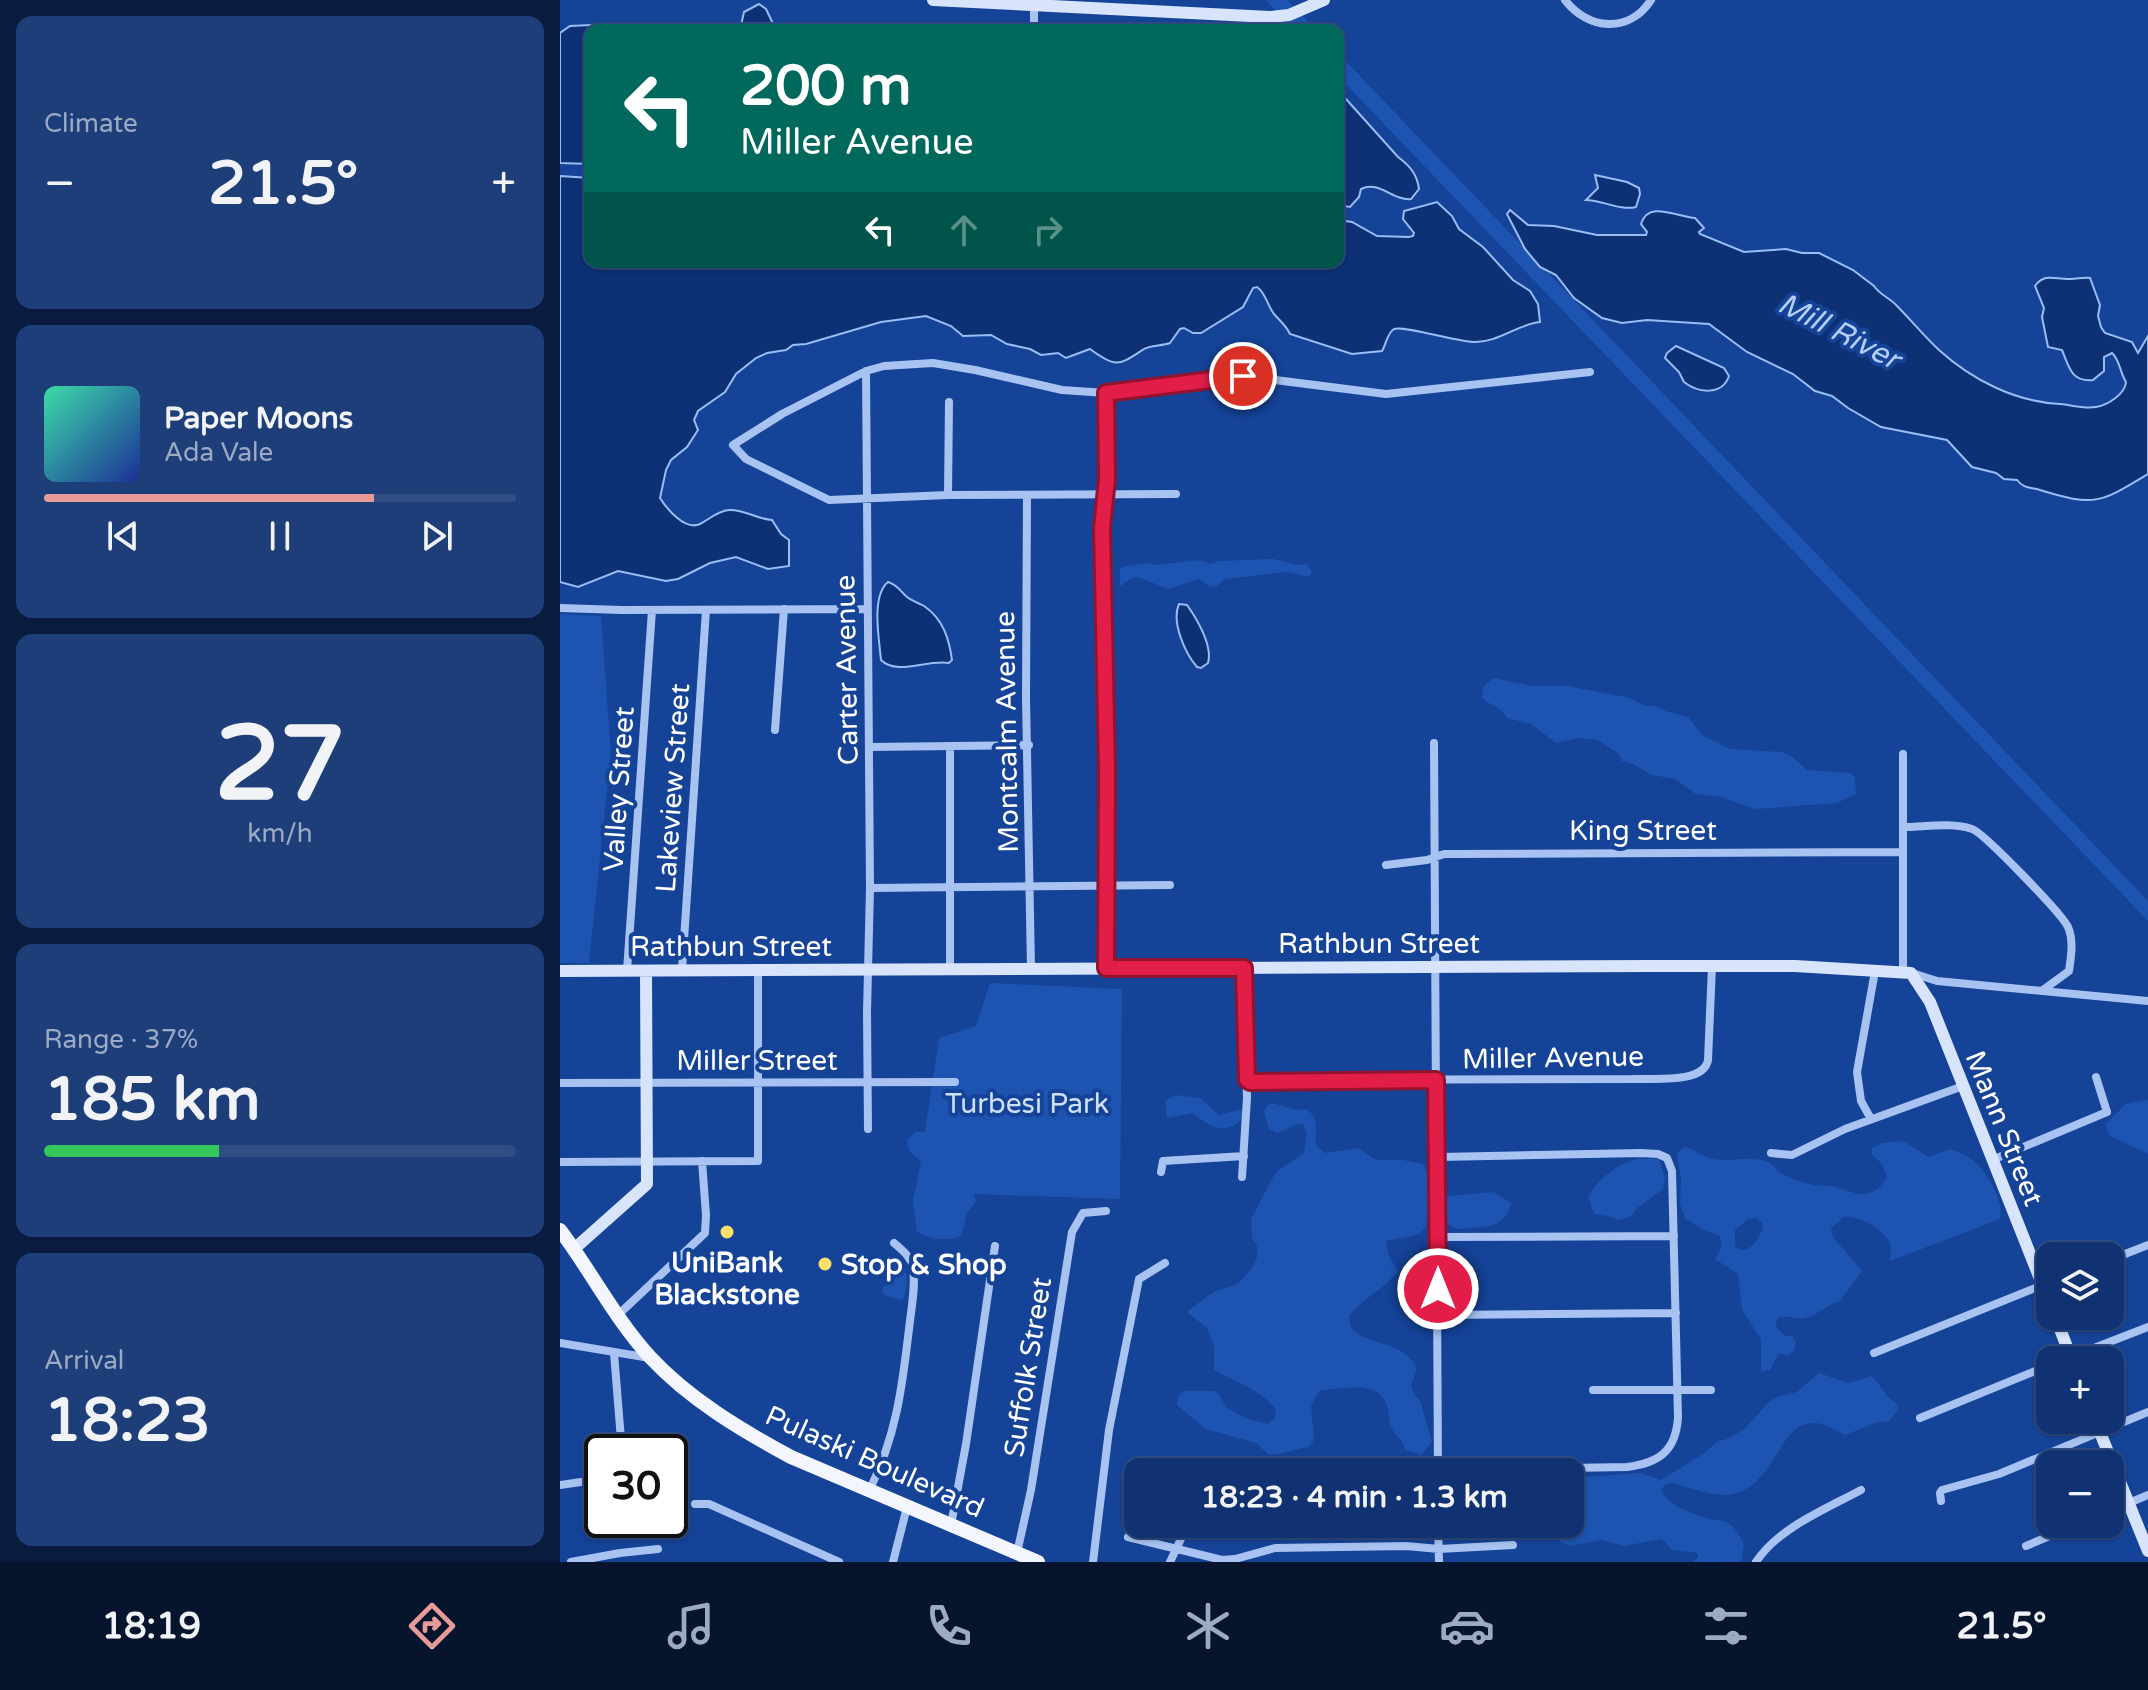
<!DOCTYPE html>
<html lang="en">
<head>
<meta charset="utf-8">
<style>
  body { margin:0; font-family:"Varela Round",sans-serif; background:#1e3e7a; color:#f1f3f6; height:100vh; display:flex; flex-direction:column; font-size:30px; white-space:nowrap }
  * { box-sizing:border-box; margin:0 }
  p { font-size:26px; color:#9caac4 }
  .icon { flex:none; width:44px; height:44px; fill:none; stroke:currentColor; stroke-width:2; stroke-linecap:round; stroke-linejoin:round }
  .map { position:relative; flex:1; overflow:hidden }
  .drawer { display:flex; flex-direction:column; gap:16px; padding:16px; background:#091c3f; width:560px }
  .drawer>* { flex:none }
  .guide { position:absolute; left:24px; top:24px; width:760px; height:244px; border-radius:16px; box-shadow:0 2px 6px #0004,0 0 0 2px #304d84; background:#00695c; color:#fff; overflow:hidden }
  .tools { position:absolute; left:1476px; top:1242px; display:grid; gap:16px }
  .tools a { display:grid; place-items:center; width:88px; height:88px; border-radius:16px; background:#103272; box-shadow:0 2px 6px #0004,0 0 0 2px #304d84; font-size:40px }
  .speed { position:absolute; left:24px; top:1434px; display:flex; gap:16px; font-size:40px; font-weight:700; text-align:center }
  .speed>* { display:grid; place-content:center; width:104px; height:104px; border-radius:50%; background:#103272; box-shadow:0 2px 6px #0004,0 0 0 2px #304d84; line-height:1 }
  .speed .limit { border:4px solid #111; border-radius:12px; background:#fff; color:#111 }
  .pin { position:absolute; display:grid; place-items:center; width:68px; height:68px; color:#fff; margin:-34px; border:4px solid #fff; border-radius:50%; box-shadow:0 2px 8px #0007 }
  .me { position:absolute; width:88px; margin:-44px; rotate:0deg; stroke-linejoin:round; filter:drop-shadow(0 0 6px #0008) }
  .turn { display:flex; align-items:center; gap:28px; height:168px; padding:0 24px; font-size:36px }
  .turn .icon { width:104px; height:104px; stroke-width:2.5 }
  .turn b { display:block; font-size:56px; line-height:68px }
  .lanes { display:flex; align-items:center; height:76px; padding:0 24px; background:#0003; justify-content:center; gap:40px; direction:ltr }
  .lanes .off { opacity:.35 }
  .big { font-size:60px; font-weight:800; line-height:1.1 }
  .drawer .widget { flex:1; display:flex; flex-direction:column; justify-content:center; gap:12px; min-width:0; padding:0 28px; border-radius:16px; background:#1e3e7a }
  .drawer .dial { align-items:center; gap:0 }
  .dial b { font-size:104px; line-height:1 }
  .song { display:flex; align-items:center; gap:24px }
  .cover { width:96px; height:96px; border-radius:12px; background:linear-gradient(135deg,hsl(160 70% 55%),hsl(230 70% 35%)) }
  .played { height:8px; border-radius:4px; background:linear-gradient(90deg,#e69b98 70%,#304d84 70%) }
  .keys { display:flex; justify-content:space-around; direction:ltr }
  .heat { display:flex; justify-content:space-between; align-items:center; font-size:44px; direction:ltr }
  .charge { height:12px; border-radius:6px; background:linear-gradient(90deg,#34c759 37%,#304d84 0) }
  .trip { position:absolute; left:564px; top:1458px; width:460px; height:80px; border-radius:16px; background:#103272; box-shadow:0 2px 6px #0004,0 0 0 2px #304d84; font-weight:800; line-height:80px; text-align:center }
  .dock { display:flex; height:128px; justify-content:space-around; align-items:center; background:#06142e; color:#9caac4 }
  .dock .icon { width:56px; height:56px }
  .dock .on { color:#e69b98 }
  .dock b { font-size:36px; color:#f1f3f6 }
  main { display:flex; flex:1; min-height:0 }
  .map>svg:first-child { display:block }
  .green { fill:#1d54b1; fill-rule:evenodd }
  .water { fill:#0d3174; stroke:#9abdf5; stroke-width:2 }
  .lines { fill:none; stroke-linecap:round; stroke-linejoin:round }
  .street { stroke:#a8c3f2; stroke-width:8 }
  .secondary { stroke:#d7e4fc; stroke-width:12 }
  .primary { stroke:#f3f6ff; stroke-width:14 }
  .route-casing { stroke:#92132f; stroke-width:20 }
  .route { stroke:#e11d48; stroke-width:14 }
  .poi-dot { fill:#ffe069; stroke:#154398; stroke-width:3 }
  .labels { text-anchor:middle; stroke-width:8; stroke-linejoin:round; paint-order:stroke }
  .street-label { font-size:28px; fill:#fff; stroke:#154398 }
  .park-label { font-size:28px; fill:#cfe0fc; stroke:#154398 }
  .poi-label { font-size:28px; font-weight:bold; fill:#fff; stroke:#154398 }
  .water-label { font-size:30px; font-style:italic; fill:#b4cef9; stroke:#154398 }
</style>
</head>
<body>
<main>
<section class="drawer">
<div class="widget"><p>Climate</p>
<div class="heat"><a>−</a><b class="big">21.5°</b><a>+</a></div>
</div>
<div class="widget">
<div class="song"><i class="cover"></i><div><b>Paper Moons</b><p>Ada Vale</p></div></div>
<div class="played"></div>
<div class="keys"><svg class="icon" aria-label="previous" viewBox="0 0 24 24"><path d="M18 5L8 12l10 7zM5 5v14"/></svg><svg class="icon" aria-label="pause" viewBox="0 0 24 24"><path d="M8 5v14M16 5v14"/></svg><svg class="icon" aria-label="next" viewBox="0 0 24 24"><path d="M6 5l10 7-10 7zM19 5v14"/></svg></div>
</div>
<div class="widget dial"><b>27</b><p>km/h</p></div>
<div class="widget"><p>Range · 37%</p><b class="big">185 km</b><div class="charge"></div></div>
<div class="widget"><p>Arrival</p><b class="big">18:23</b></div>
</section>
<div class="map">
<svg width="1588" height="1562" viewBox="0 0 1588 1562">
  <rect width="100%" height="100%" fill="#154398"/>
  <path class="green" d="M706 0H727L756 30H734Z
    M778 53 1588 901V921L778 76Z
    M713 559 738 565 747 564 752 571 749 577 726 572 665 579 657 586 650 587 639 579 608 589 578 577 570 579 560 586V570L562 567 588 563 596 565 640 560 651 564 658 561Z
    M0 614 41 616 51 753 29 963H0Z
    M933 678 972 686H1007L1070 698 1083 705 1099 707 1105 711 1128 717 1142 735 1170 749 1221 752 1231 756 1247 770 1290 773 1295 777 1296 794 1277 803 1195 809 1161 797 1136 794 1115 779 1092 775 1073 764 1062 761 1059 754 1038 740 1018 738 996 743 971 724 947 718C937 702 929 707 922 697L924 686Z
    M430 983 562 989 560 1199 414 1194 416 1201 407 1213 401 1236C389 1241 367 1240 357 1231L353 1201 361 1162 350 1152 347 1141 355 1132H365L379 1038 416 1026Z
    M615 1095 640 1098 659 1115 681 1109 684 1116C668 1138 648 1126 633 1113L607 1118 605 1101Z
    M1588 1100V1154L1550 1136 1545 1125 1566 1104Z
    M710 1103C724 1105 732 1112 746 1109 761 1118 754 1132 756 1145L765 1153 798 1148 816 1160H843L864 1164 869 1181 866 1228 857 1235 826 1241 829 1257 838 1271C824 1290 802 1298 789 1317 790 1321 790 1326 793 1330 805 1344 848 1342 857 1369L851 1385 854 1394 860 1400 872 1442 861 1455 845 1450C843 1439 837 1438 832 1429 828 1422 830 1411 826 1403 816 1379 779 1390 760 1390L751 1405 754 1440 749 1447C735 1449 723 1454 709 1455L696 1443 646 1429 617 1405 618 1397 624 1391H654L659 1394 666 1407 687 1419 708 1424 715 1418 716 1410C702 1390 675 1382 654 1370V1346L647 1328 627 1312C635 1305 645 1298 654 1292 662 1288 671 1288 678 1283 691 1273 706 1251 692 1239L691 1219 713 1177 719 1170 744 1153 747 1134 743 1124H738L717 1133 709 1129 704 1111Z
    M1344 1141 1368 1157 1390 1149C1398 1152 1407 1155 1414 1161 1427 1173 1445 1202 1440 1219L1330 1261C1330 1260 1331 1249 1331 1248 1328 1230 1299 1215 1283 1217L1271 1229 1273 1237 1302 1271 1280 1301C1267 1304 1256 1317 1244 1318 1234 1320 1227 1314 1218 1318L1215 1326 1224 1335 1233 1337 1236 1343 1234 1351 1228 1355 1219 1353 1210 1370 1201 1372V1339L1182 1310 1178 1274 1155 1259 1162 1246 1160 1236 1143 1230 1125 1218 1120 1204 1121 1179 1117 1153 1125 1147C1136 1150 1142 1157 1154 1159 1174 1163 1208 1151 1218 1172 1229 1177 1241 1183 1254 1185 1260 1186 1266 1185 1272 1186 1295 1193 1312 1203 1327 1177L1322 1164 1311 1154 1312 1148 1322 1143ZM1197 1218 1202 1223 1203 1229C1197 1239 1189 1258 1175 1246V1230L1188 1219Z
    M1077 1159H1099L1105 1178 1103 1189 1076 1209 1072 1216 1058 1220 1048 1216 1034 1214 1028 1197C1037 1180 1058 1163 1077 1159Z
    M933 1192 951 1203C945 1226 932 1226 911 1228 900 1228 897 1232 887 1223L885 1199 889 1196Z
    M345 1266 347 1284 344 1298 341 1300 324 1295 322 1290 330 1278Z
    M1259 1373 1289 1383 1311 1376C1324 1387 1322 1394 1337 1404L1338 1410 1329 1421 1315 1423 1285 1435C1278 1432 1269 1426 1262 1424 1218 1414 1220 1482 1174 1494 1157 1498 1130 1488 1113 1483L1106 1484 1101 1489C1106 1505 1134 1515 1150 1519 1157 1521 1164 1519 1169 1524 1176 1528 1181 1538 1184 1545L1181 1562H1133L1138 1557 1137 1553 1112 1550 1102 1539 1064 1546 1042 1540 1010 1546 1000 1542 995 1524H1010V1478L1080 1473 1101 1480 1143 1454 1158 1441 1167 1439 1184 1429 1210 1401 1220 1396 1237 1392Z"/>
  <path class="water" d="M199 4 206 9 216 30H180L184 12Z
    M31 25 64 30H30V164L0 163V33L10 26Z
    M781 99H786L838 157C850 166 857 174 859 189L851 199C833 201 819 180 801 189L799 197 790 207 778 205V145L783 128 778 105Z
    M1035 175 1067 182 1079 188 1080 194 1076 207C1060 211 1042 200 1026 200L1038 188Z
    M0 176 30 178V262H778V220L792 222 817 236 849 237 853 236 854 233 843 219 844 211 877 202 892 216 899 229 923 247 953 280 970 291 978 304 980 322C958 324 937 343 914 342 897 342 843 325 834 329 827 333 826 345 822 351L792 354 730 334C726 325 720 321 714 314 707 305 706 293 697 287L693 288 683 307 641 333H633L624 328 620 329 610 343C602 346 590 345 584 349 559 365 557 369 530 349L506 358 498 353 481 355 470 349 447 344 431 335 403 336 391 326 366 316 321 322 246 344 233 345 226 350 207 353 196 358 176 374 165 392 138 411 134 420 138 430 127 447 111 460 106 470 100 498C107 509 125 531 140 524 150 519 157 511 169 510 184 509 196 519 212 520L221 534 229 540V566L208 569 176 557 150 563 118 579 106 581 58 571 18 587 0 582Z
    M950 210 968 225 994 226 1037 235H1086L1087 232 1081 224C1088 200 1117 217 1135 218L1144 228 1139 232 1140 234 1184 252 1226 249 1242 253H1259L1293 270 1314 286C1320 295 1330 298 1337 306 1351 320 1364 336 1379 350 1412 380 1456 402 1500 404 1512 405 1523 409 1536 407 1548 405 1565 394 1566 382 1560 373 1560 360 1552 353L1544 357V371L1533 380C1511 382 1509 367 1502 350L1488 347 1482 317 1484 308 1475 286C1485 272 1496 280 1510 279 1518 279 1523 277 1530 278L1540 305 1538 316 1541 327 1545 333 1572 342 1578 353 1588 336V474C1540 503 1535 507 1480 490 1470 487 1464 489 1457 480L1444 479 1436 473 1412 467 1387 440 1321 427 1288 408 1272 396 1255 391 1233 374 1187 352 1149 324 1087 320 1062 323 1042 318 1014 298 996 275 980 267 965 249 947 214Z
    M1116 346 1164 368 1169 376C1162 396 1138 393 1124 382L1119 372 1105 358 1107 353Z
    M328 582C338 585 340 591 347 597 352 601 359 603 364 606 383 619 389 638 392 660L389 663C368 659 337 676 321 660 319 638 311 596 328 582Z
    M619 604 627 605C637 619 653 646 648 663L641 668 637 667C625 653 611 622 619 604Z"/>
  <g class="lines">
    <path class="street" d="M1005 0C1028 30 1069 34 1091 0
      M474 30V4
      M306 371 310 888 307 1012 308 1129
      M546 393 547 479 542 528 547 771 546 968
      M616 494 388 495 269 500 186 459 173 445 222 414 306 371 324 366 373 363 415 370 502 390 546 393 683 376 826 394 1030 372
      M388 495 389 402
      M467 495 466 698 471 969
      M0 608 62 610 307 609
      M215 730 224 609
      M874 743 878 1472
      M309 747 469 745
      M390 748V969
      M1343 827C1365 827 1391 822 1412 829 1424 833 1502 914 1508 927 1514 941 1511 957 1509 971L1483 990
      M826 865 867 860 884 854 1342 852
      M310 888 610 885
      M122 970 146 610
      M67 971 92 610
      M1343 972V754
      M1352 973 1377 981 1588 1001
      M687 1080 1073 1079C1093 1078 1144 1084 1148 1060L1152 966
      M0 1083 395 1082
      M1311 1119 1301 1101 1297 1072 1315 971
      M1211 1153 1232 1155 1285 1129 1403 1086
      M1432 1160 1547 1112 1536 1077
      M0 1162 198 1161V970
      M601 1172 603 1161 684 1156
      M682 1177 687 1098 684 968
      M878 1237 1114 1236
      M1550 1260 1588 1245
      M58 1315 145 1233 146 1215 142 1161
      M878 1315 1116 1313
      M0 1343 90 1358
      M54 1353 62 1452
      M1314 1353 1490 1282
      M1503 1360 1588 1327
      M1033 1390H1151
      M1360 1418 1490 1365
      M110 1462 116 1461
      M606 1472H637
      M652 1472H677
      M791 1472 1067 1467C1099 1463 1116 1451 1118 1417L1112 1171 1107 1158 1098 1154 1081 1153 878 1157
      M0 1485 42 1479
      M309 1491C336 1437 342 1389 349 1329 351 1310 356 1287 353 1267 351 1257 342 1250 334 1243
      M1381 1501 1380 1493 1382 1490 1439 1474 1588 1412
      M135 1504H149L279 1562
      M1550 1511 1588 1495
      M878 1524 879 1562
      M391 1525 406 1444 435 1246
      M568 1537 662 1560 675 1559 715 1548 846 1546 879 1549 953 1545
      M1466 1546 1518 1524
      M457 1553 471 1490 512 1232 523 1213 546 1211
      M11 1562 60 1553 98 1549
      M333 1562 347 1507
      M533 1562 549 1430 579 1279 605 1263
      M610 1562 628 1524
      M1196 1562C1218 1528 1266 1509 1301 1490"/>
    <path class="secondary" d="M373 0 710 17 729 15 764 0
      M0 971 1092 966H1235L1351 973 1370 1002 1490 1304
      M14 1249 87 1184 86 971
      M1495 1316 1512 1360
      M1535 1420 1588 1551"/>
    <path class="primary" d="M0 1230C31 1271 55 1319 90 1357 129 1399 181 1430 231 1457L478 1562"/>
  </g>
  <g class="lines">
    <g class="route-casing">
      <path id="route" d="M683 376 546 393 547 479 542 528 547 771 546 968H684L687 1080 690 1082 876 1080 878 1289"/>
    </g>
    <use href="#route" class="route"/>
  </g>
  <g class="poi-dot">
    <circle cx="167" cy="1232" r="8"/>
    <circle cx="265" cy="1264" r="8"/>
  </g>
  <g class="labels">
    <g class="street-label">
      <text transform="translate(286 670) rotate(-91)" y="10">Carter Avenue</text>
      <text transform="translate(446 732) rotate(-91)" y="10">Montcalm Avenue</text>
      <text transform="translate(112 788) rotate(-86)" y="10">Lakeview Street</text>
      <text transform="translate(58 789) rotate(-86)" y="10">Valley Street</text>
      <text x="1083" y="840">King Street</text>
      <text x="819" y="953">Rathbun Street</text>
      <text x="171" y="956">Rathbun Street</text>
      <text transform="translate(993 1057) rotate(-1)" y="10">Miller Avenue</text>
      <text x="197" y="1070">Miller Street</text>
      <text transform="translate(1445 1128) rotate(68)" y="10">Mann Street</text>
      <text transform="translate(467 1367) rotate(-81)" y="10">Suffolk Street</text>
      <text transform="translate(315 1461) rotate(24)" y="10">Pulaski Boulevard</text>
    </g>
    <g class="park-label">
      <text x="467" y="1113">Turbesi Park</text>
    </g>
    <g class="poi-label">
      <text x="167" y="1272">UniBank<tspan x="167" dy="32">Blackstone</tspan></text>
      <text x="281" y="1274" text-anchor="start">Stop &amp; Shop</text>
    </g>
    <g class="water-label">
      <text transform="translate(1279 331) rotate(27)" y="10">Mill River</text>
    </g>
  </g>
</svg>
<div class="tools">
<a><svg class="icon" aria-label="layers" viewBox="0 0 24 24"><path d="M12 4l9 5-9 5-9-5zM3 14l9 5 9-5"/></svg></a>
<a>+</a>
<a>−</a>
</div>
<div class="speed"><div class="limit">30</div></div>
<div class="pin" style="left:683px;top:376px;background:#d93025"><svg class="icon" aria-label="arrive" viewBox="0 0 24 24"><path d="M6 21V4h12l-3 4 3 4H6"/></svg></div>
<svg class="me" style="left:878px;top:1289px" viewBox="-20 -20 40 40"><circle r="17" fill="#e11d48" stroke="#fff" stroke-width="3"/><path d="M0-11L8 9 0 5-8 9z" fill="#fff"/></svg>
<div class="trip">18:23 · 4 min · 1.3 km</div>
<div class="guide">
<div class="turn"><svg class="icon" aria-label="left" viewBox="0 0 24 24"><path d="M17 20v-9H6M10 6l-5 5 5 5"/></svg><div><b>200 m</b>Miller Avenue</div></div>
<div class="lanes"><svg class="icon" aria-label="left" viewBox="0 0 24 24"><path d="M17 20v-9H6M10 6l-5 5 5 5"/></svg><svg class="icon off" aria-label="ahead" viewBox="0 0 24 24"><path d="M12 20V5M6 11l6-6 6 6"/></svg><svg class="icon off" aria-label="right" viewBox="0 0 24 24"><path d="M7 20v-9h11M14 6l5 5-5 5"/></svg></div>
</div>
</div>
</main>
<nav class="dock">
<b>18:19</b>
<svg class="icon on" aria-label="directions" viewBox="0 0 24 24"><path d="M12 3l9 9-9 9-9-9zM9 14v-3h6M13 9l2 2-2 2"/></svg>
<svg class="icon" aria-label="music" viewBox="0 0 24 24"><path d="M9 18V5l10-2v13"/><circle cx="6" cy="18" r="3"/><circle cx="16" cy="16" r="3"/></svg>
<svg class="icon" aria-label="phone" viewBox="0 0 24 24"><path d="M5 4h4l2 5-3 2q2 4 5 5l2-3 5 2v4C11 20 4 13 5 4z"/></svg>
<svg class="icon" aria-label="climate" viewBox="0 0 24 24"><path d="M12 3v18M4 7l16 10M4 17L20 7"/></svg>
<svg class="icon" aria-label="car" viewBox="0 0 24 24"><path d="M5 17H2v-5l4-1 3-4h7l3 4 3 1v5h-3M9 17h6M6 11h13"/><circle cx="7" cy="17" r="2"/><circle cx="17" cy="17" r="2"/></svg>
<svg class="icon" aria-label="filters" viewBox="0 0 24 24"><path d="M4 7h16M4 17h16"/><circle cx="9" cy="7" r="2"/><circle cx="15" cy="17" r="2"/></svg>
<b>21.5°</b>
</nav>
</body>
</html>
